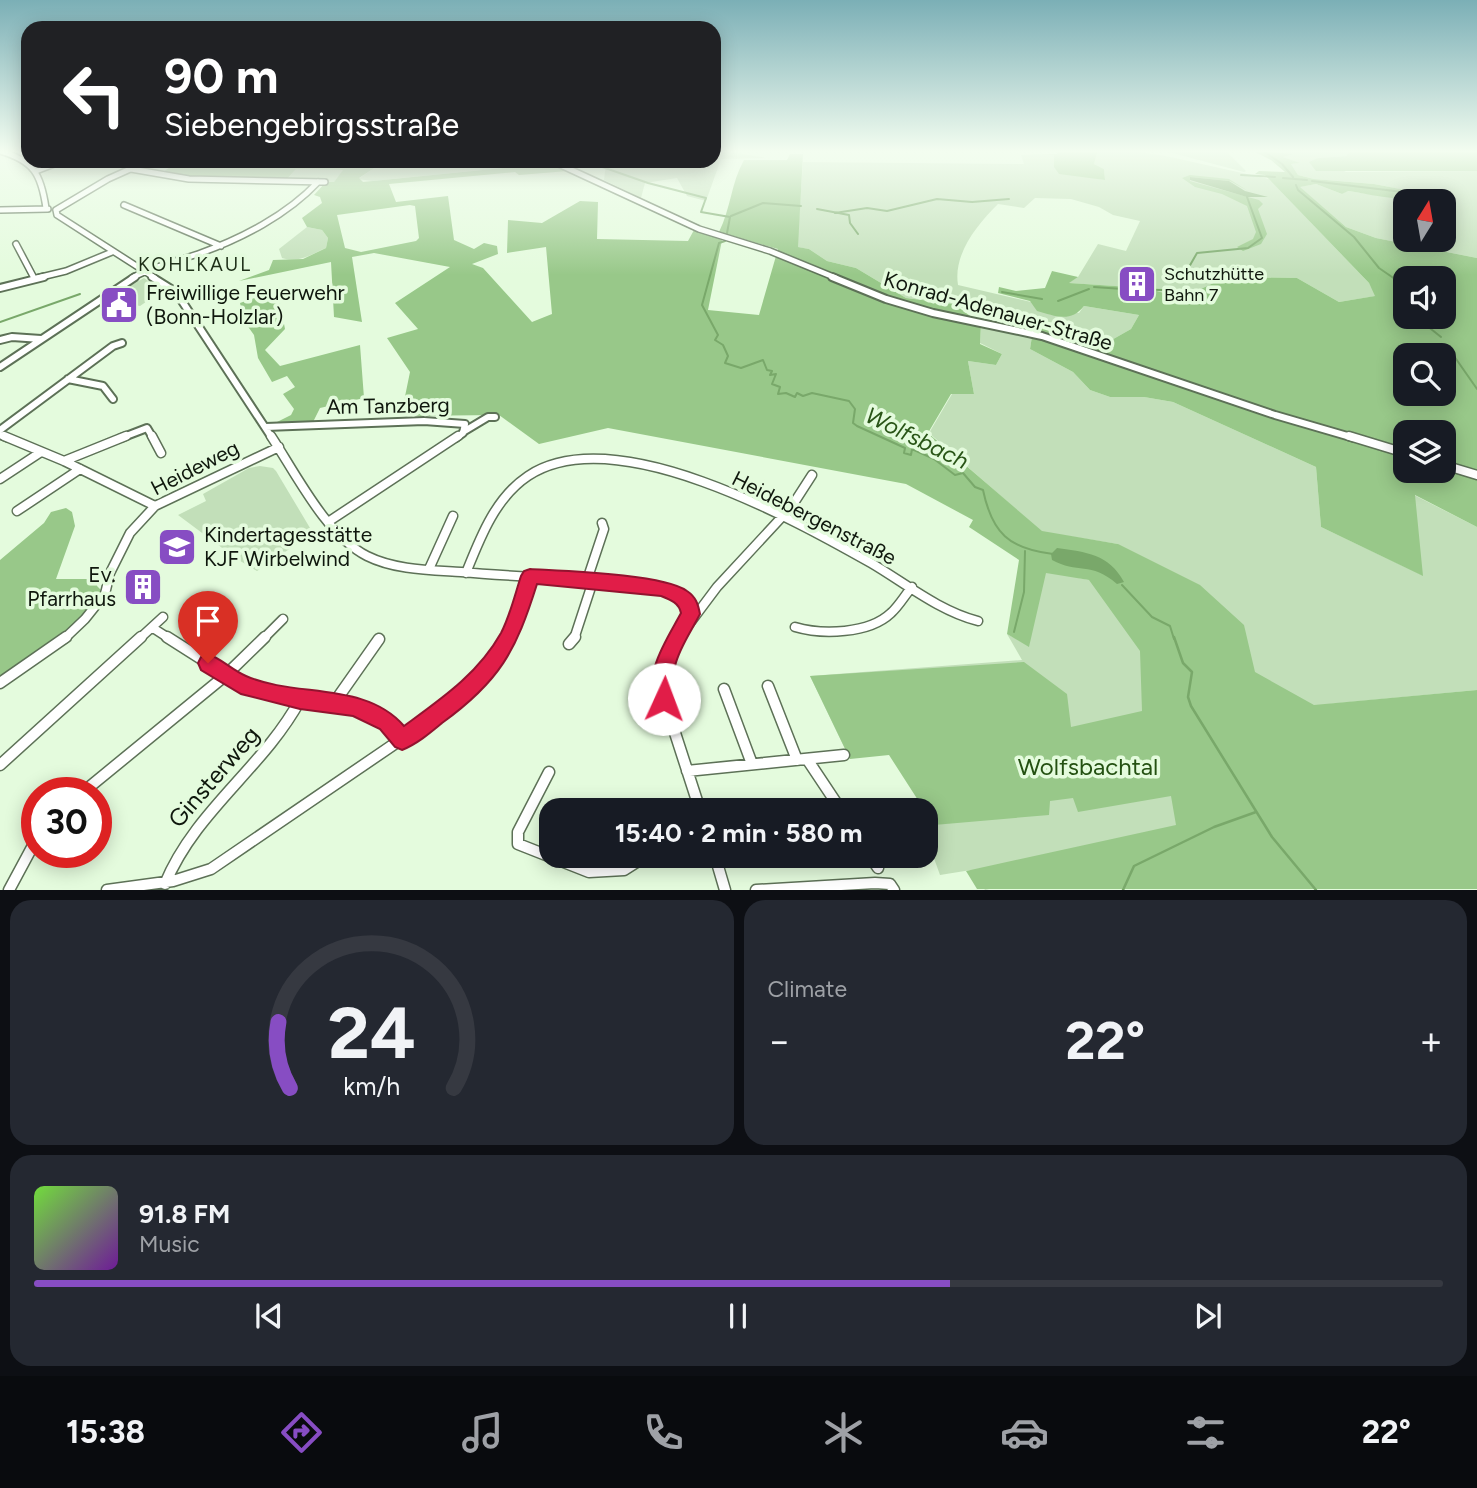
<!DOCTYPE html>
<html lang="en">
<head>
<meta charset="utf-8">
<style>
  body { margin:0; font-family:Figtree,sans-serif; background:#242831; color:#f1f3f6; height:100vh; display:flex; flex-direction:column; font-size:26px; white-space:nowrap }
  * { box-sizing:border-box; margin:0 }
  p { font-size:23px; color:#9ea1a6 }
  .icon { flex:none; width:38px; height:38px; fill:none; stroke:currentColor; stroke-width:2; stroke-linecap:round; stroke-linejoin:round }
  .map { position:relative; height:890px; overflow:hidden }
  .panel { display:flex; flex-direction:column; gap:10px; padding:10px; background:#0d0f14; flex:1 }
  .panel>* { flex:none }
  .hud { position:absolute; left:21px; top:21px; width:700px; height:147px; border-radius:21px; box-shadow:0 4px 18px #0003; background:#202124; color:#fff; overflow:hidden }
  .needle { width:46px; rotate:11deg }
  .fabs { position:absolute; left:1393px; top:189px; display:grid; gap:14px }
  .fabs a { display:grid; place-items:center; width:63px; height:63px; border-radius:14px; background:#171b24; box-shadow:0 4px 18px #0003; font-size:35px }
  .speed { position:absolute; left:21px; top:777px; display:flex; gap:14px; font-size:35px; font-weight:700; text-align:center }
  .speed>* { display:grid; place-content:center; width:91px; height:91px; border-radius:50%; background:#171b24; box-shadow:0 4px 18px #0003; line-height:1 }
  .speed .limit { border:10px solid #d22; background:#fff; color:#111 }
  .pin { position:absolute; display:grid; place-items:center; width:60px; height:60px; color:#fff; margin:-72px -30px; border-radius:50% 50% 50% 0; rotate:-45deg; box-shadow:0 0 7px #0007 }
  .pin .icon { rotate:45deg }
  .me { position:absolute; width:77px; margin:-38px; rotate:2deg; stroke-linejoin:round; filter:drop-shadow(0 0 5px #0008) }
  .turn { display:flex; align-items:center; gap:24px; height:147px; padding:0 28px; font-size:32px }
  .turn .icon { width:91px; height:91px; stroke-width:2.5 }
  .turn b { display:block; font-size:49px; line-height:60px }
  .big { font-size:52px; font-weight:700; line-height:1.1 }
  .panel .widget { flex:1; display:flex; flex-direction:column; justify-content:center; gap:10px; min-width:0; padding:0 24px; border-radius:21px; background:#242831 }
  .panel .dial { align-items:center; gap:0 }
  .dial svg { height:182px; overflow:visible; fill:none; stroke:#363941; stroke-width:7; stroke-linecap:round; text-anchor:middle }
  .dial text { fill:#f1f3f6; stroke:none }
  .song { display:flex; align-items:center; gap:21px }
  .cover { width:84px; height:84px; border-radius:10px; background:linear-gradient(135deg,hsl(100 70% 55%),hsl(280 70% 35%)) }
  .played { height:7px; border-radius:4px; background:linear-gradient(90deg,#874dc3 65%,#363941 65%) }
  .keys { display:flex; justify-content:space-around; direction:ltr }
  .heat { display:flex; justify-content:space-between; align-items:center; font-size:38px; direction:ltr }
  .panel .tiles { flex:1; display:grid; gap:10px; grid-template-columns:1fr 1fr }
  .widget:last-child { grid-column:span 2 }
  .trip { position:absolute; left:539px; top:798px; width:399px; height:70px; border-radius:21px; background:#171b24; box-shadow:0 4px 18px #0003; font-weight:700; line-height:70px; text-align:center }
  .dock { display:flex; height:112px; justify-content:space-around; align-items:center; background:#090b0e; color:#9ea1a6 }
  .dock .icon { width:49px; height:49px }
  .dock .on { color:#874dc3 }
  .dock b { font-size:32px; color:#f1f3f6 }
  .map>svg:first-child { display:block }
  .green { fill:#c2dfb9; fill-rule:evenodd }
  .forest { fill:#98c889; fill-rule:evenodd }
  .water { fill:#79a86a }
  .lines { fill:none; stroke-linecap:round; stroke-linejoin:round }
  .stream-far1 { stroke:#79a86a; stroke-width:2 }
  .stream { stroke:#79a86a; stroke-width:2.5 }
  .minor-far3-casing { stroke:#5d7157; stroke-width:8 }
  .minor-far2-casing { stroke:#5d7157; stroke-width:10 }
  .minor-far1-casing { stroke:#5d7157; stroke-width:11 }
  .minor-casing { stroke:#5d7157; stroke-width:13 }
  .minor-far3 { stroke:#fff; stroke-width:5 }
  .minor-far2 { stroke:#fff; stroke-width:6 }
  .minor-far1 { stroke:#fff; stroke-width:8 }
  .minor { stroke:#fff; stroke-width:10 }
  .route { fill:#e11d48; stroke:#92132f; stroke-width:2 }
  .labels { text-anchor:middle; stroke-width:7; stroke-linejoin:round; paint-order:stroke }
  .far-poi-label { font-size:18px; fill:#0f170d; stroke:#e4fbdd; text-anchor:start }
  .far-neighbourhood-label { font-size:19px; letter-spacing:2px; fill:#1e2f18; stroke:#e4fbdd }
  .poi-label { font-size:21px; fill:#0f170d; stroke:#e4fbdd; text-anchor:start }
  .street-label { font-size:21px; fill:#0f170d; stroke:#e4fbdd }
  .water-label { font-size:23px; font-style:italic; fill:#295517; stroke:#e4fbdd }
  .near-park-label { font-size:24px; fill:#245112; stroke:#e4fbdd }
  .near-street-label { font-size:24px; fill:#0f170d; stroke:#e4fbdd }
</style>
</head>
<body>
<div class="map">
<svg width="1477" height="890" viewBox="0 0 1477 890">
  <rect width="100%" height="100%" fill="#e4fbdd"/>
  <path class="green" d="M1098 150H1125L1166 156 1269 179 1369 283 1376 296 1339 302 1297 278 1226 277 1182 298 1146 288 1068 283 1078 277 1098 244 1126 251 1140 221 1113 215 1099 207 1071 199 1035 198 1024 208 998 204C977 225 953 254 958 285L1079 313 1084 306 1139 315 1131 329 1101 346 1034 324 974 313 954 304 906 298 856 268 827 261 809 249 797 247 803 162 1024 164 1021 155H1054L1084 176 1105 180 1104 169 1094 164Z
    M1161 150H1225L1246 171 1244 172Z
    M1269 150H1351L1346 156 1318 158 1346 172 1477 171V258L1376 238 1346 227 1299 187 1316 184 1342 194 1347 191C1374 194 1394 201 1420 193L1374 184 1314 179 1298 175 1291 164 1298 163 1283 157 1292 154ZM1405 201H1444V240H1405Z
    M725 151 767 158 721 159 706 201 687 196 677 178 645 183 641 198 604 180 606 164 617 161H714V152Z
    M385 161H517L511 167 543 161V164L372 181 358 179Z
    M296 169 344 170 334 182 285 181Z
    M307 227 322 230 328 238 326 248C310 255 299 263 282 258L279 249Z
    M144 278 172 298 156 295 140 306 126 303 129 300 112 296Z
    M981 325 1032 337 1030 349 1073 372 1090 390 1110 397H1144L1173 402 1316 467 1321 527 1422 575 1414 495 1477 527V690L1329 704 1261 823 985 890 971 870 940 875 926 836V832L938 824 883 744 845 749 810 676 1022 660 1007 634 1029 646 1037 557 1079 578 1089 580 1118 544 1042 532 929 433 952 394H974L968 361 996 365 1002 354 980 343Z
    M260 466 273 468 276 471 313 533 257 571 237 559 178 515 206 501 203 494 249 468Z"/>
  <path class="forest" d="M1059 150H1098L1094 164 1104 169 1105 180 1059 174 1054 167V155H1021L1057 154Z
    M1251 150 1294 154 1283 157 1300 163 1291 164 1298 175 1314 179 1374 184 1421 193C1404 205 1368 193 1348 191L1342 194 1316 184 1300 187 1346 227 1376 238 1477 258V527L1415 495 1423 576 1321 527 1316 467 1173 402 1144 397H1110L1090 390 1073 372 1030 349 1034 324 1101 346 1131 329 1139 315 1084 306C1071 323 1055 316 1037 311L1030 301 998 293 999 287 1016 291 1045 288 1052 271 1078 277 1069 283 1146 288 1182 298 1226 277 1297 278 1339 302 1375 296 1369 283 1265 175 1255 174 1259 171 1285 172 1271 160ZM1405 278H1444V317H1405ZM1405 355H1444V394H1405ZM1405 432H1444V471H1405Z
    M1351 150H1477V171H1316L1309 162 1318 158 1346 156Z
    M790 154H803L798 247 809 249 827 261 856 268 906 298 954 304 981 324 980 344 1002 354 996 365 968 361 974 394H951L928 433 1042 531 1118 544 1200 585 1244 625 1255 672 1314 705 1477 690V889H977L966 871 1176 825 1171 796 1078 812 1073 798 1050 801 1049 815 934 825 889 755 850 759 810 676 1024 662 1067 694 1071 727 1142 711 1140 651 1089 580 1046 573 1029 647 1007 634 1019 560 969 527 973 520 906 484 608 428 539 444 499 415 401 416 410 372 387 338 418 329 395 303 450 267 374 253 352 257 362 322 334 317 331 262 239 281 269 270 273 260 303 259 326 248 328 238 322 230 307 227 302 218 322 203 320 197 314 195 326 182H334L343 170 296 169 285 181 190 177 163 172 179 161H385L359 178 363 182 542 164 543 161 568 171 519 175 515 172 389 184 396 202 448 196 454 240 474 249 484 243 497 246 498 254 472 264 483 268 532 322 552 314 546 247 507 253 508 220 542 223 580 201 598 202 597 239 688 241 694 230 722 240 708 310 759 315 778 249 719 232C731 208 731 183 744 160H787ZM410 205 415 206 419 238 416 241 361 252 345 248 337 215Z
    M1190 175 1229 179 1248 191 1230 181 1190 177V181L1259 200 1263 204 1258 209 1267 234 1261 244 1243 251 1237 247 1253 239 1256 232 1247 206 1222 194 1195 187 1182 178Z
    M260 296 279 298 285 329 265 350 280 366 360 345 364 398 320 408 313 422 271 425 291 415 294 409 283 394 295 387 287 376 272 382 258 358 254 335 244 321 240 303Z
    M66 508 72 512 75 526 56 579H98L97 586 102 591C77 633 39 652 0 679V560L44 523 51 512Z"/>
  <path class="water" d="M1190 177 1229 181 1245 191 1268 197H1247L1190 180Z
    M1057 548C1086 552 1109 554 1124 582L1117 584C1091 561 1077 574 1052 560L1051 554Z"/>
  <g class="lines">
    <path class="stream-far1" d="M1262 150 1282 164 1293 177
      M588 162 648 183 706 198 701 212 730 217 727 233
      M1241 175 1275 177
      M1283 178 1307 180
      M1312 181 1411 193
      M1296 185 1298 190 1354 237 1379 268 1405 286
      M817 209 849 215 850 223 858 234
      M835 213 867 208 887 211 937 199 972 202 1009 199
      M731 216 763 203 801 206
      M725 241 719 243 702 305 718 335 715 340 723 345 728 356 725 363 741 368 763 360 767 370 772 371 770 375 776 374 772 384 780 387 778 394 786 393 795 397 797 393 803 396 812 393 849 401 855 409 853 423 857 426 905 448 904 453 911 455 912 449 934 459 955 475 963 473 975 487 983 490C992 533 1009 549 1053 554
      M1189 267 1197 253 1248 248 1262 238 1247 197
      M1190 269 1193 274
      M1094 287 1123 289
      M1128 289 1162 290
      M1002 292 1042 299
      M1058 301 1089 289
      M1416 317 1441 337
      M0 322 80 294
      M1447 346 1477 389
      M1122 585 1152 617 1170 626 1174 639
      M1014 632 1024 592 1025 551"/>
    <path class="stream" d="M1174 637 1183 663 1192 672 1188 697 1191 706 1272 837 1316 890
      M1123 890 1134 866 1214 827 1256 812"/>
    <g class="minor-far3-casing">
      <path id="minor-far3" d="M0 151C34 161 41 174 46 208
        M552 161 699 229 770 251 836 278
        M131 169 189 179 325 182
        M36 171 62 161
        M124 205 221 246
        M0 210 48 209
        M56 210 57 215 155 278
        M56 210 108 179 148 161
        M16 244 34 278
        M37 278 66 271 112 252
        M132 278C151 267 177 261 198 254 241 239 287 215 318 182"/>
    </g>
    <g class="minor-far2-casing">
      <path id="minor-far2" d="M152 277 176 292 272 438
        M832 277 886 299 933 313 1042 336 1275 415 1354 438
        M0 288 44 277
        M0 340 12 337 41 339
        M0 367 135 277
        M68 379 103 386 113 399
        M266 427 424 421 465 424 463 433 456 438
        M0 430 113 346 122 343
        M463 432 488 417H495
        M0 435 8 438
        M121 438 147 428 153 438"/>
    </g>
    <g class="minor-far1-casing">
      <path id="minor-far1" d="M4 436 64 461 155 506
        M152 436 161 453
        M271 436C296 474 326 535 367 556 395 570 430 570 461 572 516 577 571 578 625 584 643 586 667 585 682 597 692 605 690 615 686 626
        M1349 436 1405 453
        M64 461 126 436
        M1444 465 1477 475
        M0 479 41 452
        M17 511 80 469
        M328 522 458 436
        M429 569 453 516
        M466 573C480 538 495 498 528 476 614 419 793 519 871 563 905 583 939 611 978 621
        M587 580 604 529 602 523
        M795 627C822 635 869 634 891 613 899 606 905 595 912 587
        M153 628 170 639
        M64 639 85 619 105 594 110 573 130 533 155 506 279 447
        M139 639 163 617
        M263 639 283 619
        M506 639 530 576
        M574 639 593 581
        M678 639 717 587 792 506 812 475"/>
    </g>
    <g class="minor-casing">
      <path id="minor" d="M167 637 241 684 300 700 355 706 387 722 402 740
        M679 637 665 668 664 699 700 810
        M569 644 575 637
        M0 683 66 637
        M768 686 797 760
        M724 689 752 764
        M334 703 379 639
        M807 759 841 810
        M0 765 141 637
        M687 771 844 755
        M549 772 518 832V844L589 872 624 870 646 856
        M82 793 226 675 265 637
        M715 856 725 890
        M870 856 878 868
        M165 884C195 811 263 768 300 700
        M9 890 37 838
        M107 890 173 881 211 869 453 704 482 676 507 637
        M756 890 875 883 890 884 894 890"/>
    </g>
    <use href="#minor-far3" class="minor-far3"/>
    <use href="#minor-far2" class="minor-far2"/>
    <use href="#minor-far1" class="minor-far1"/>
    <use href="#minor" class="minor"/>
  </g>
  <linearGradient id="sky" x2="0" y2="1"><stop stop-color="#7bafb6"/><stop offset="0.55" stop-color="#f3fdf0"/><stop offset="1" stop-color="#f3fdf0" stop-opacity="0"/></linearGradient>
  <rect width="1477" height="275" fill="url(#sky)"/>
  <path class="route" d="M530 569C563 571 663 574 687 591 696 597 698 604 700 614 692 630 679 648 675 666 672 679 677 693 672 706L664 709 657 706C642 674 666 641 681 613 679 603 671 600 661 596L537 584C516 651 500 681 442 723 430 733 417 744 402 750L395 747 380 729 353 716 300 709 241 694 201 670 198 663 201 657 208 654C222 659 232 670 246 676 296 698 365 681 404 726 441 699 478 674 501 633 510 616 515 594 521 576L524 571Z"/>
  <defs>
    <g id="building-square" transform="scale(2.0125)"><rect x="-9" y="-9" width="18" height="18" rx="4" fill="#874dc3" stroke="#e4fbdd"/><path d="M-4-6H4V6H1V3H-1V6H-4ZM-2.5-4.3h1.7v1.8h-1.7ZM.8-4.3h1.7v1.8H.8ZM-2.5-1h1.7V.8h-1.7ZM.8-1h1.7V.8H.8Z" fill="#fff"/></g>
    <g id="civic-square" transform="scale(2.0125)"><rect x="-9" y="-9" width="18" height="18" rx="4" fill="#874dc3" stroke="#e4fbdd"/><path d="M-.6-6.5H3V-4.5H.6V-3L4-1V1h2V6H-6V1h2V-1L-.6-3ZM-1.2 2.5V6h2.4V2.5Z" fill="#fff"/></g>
    <g id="school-square" transform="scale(2.0125)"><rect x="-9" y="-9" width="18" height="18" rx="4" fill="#874dc3" stroke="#e4fbdd"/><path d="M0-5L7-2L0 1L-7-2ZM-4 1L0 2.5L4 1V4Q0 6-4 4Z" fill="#fff"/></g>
  </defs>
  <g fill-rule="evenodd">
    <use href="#building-square" x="1137" y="284"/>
    <use href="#civic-square" x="119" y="305"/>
    <use href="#school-square" x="177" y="547"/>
    <use href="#building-square" x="143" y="587"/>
  </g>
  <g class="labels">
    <g class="far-poi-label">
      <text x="1164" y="280">Schutzhütte<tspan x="1164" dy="21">Bahn 7</tspan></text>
    </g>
    <g class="far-neighbourhood-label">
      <text x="195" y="271">KOHLKAUL</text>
    </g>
    <g class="poi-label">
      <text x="146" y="300">Freiwillige Feuerwehr<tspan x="146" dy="24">(Bonn-Holzlar)</tspan></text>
      <text x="204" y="542">Kindertagesstätte<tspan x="204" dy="24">KJF Wirbelwind</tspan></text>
      <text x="116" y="582" text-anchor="end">Ev.<tspan x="116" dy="24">Pfarrhaus</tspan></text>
    </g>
    <g class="street-label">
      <text transform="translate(998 311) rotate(16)" y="7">Konrad-Adenauer-Straße</text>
      <text transform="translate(388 406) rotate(-1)" y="7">Am Tanzberg</text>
      <text transform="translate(195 468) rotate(-27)" y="7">Heideweg</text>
      <text transform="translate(814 518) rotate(27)" y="7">Heidebergenstraße</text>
    </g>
    <g class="water-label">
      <text transform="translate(917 438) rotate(26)" y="8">Wolfsbach</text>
    </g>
    <g class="near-park-label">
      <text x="1088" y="775">Wolfsbachtal</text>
    </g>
    <g class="near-street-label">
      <text transform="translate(214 777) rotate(-49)" y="8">Ginsterweg</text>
    </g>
  </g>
</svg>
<div class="fabs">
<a><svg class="needle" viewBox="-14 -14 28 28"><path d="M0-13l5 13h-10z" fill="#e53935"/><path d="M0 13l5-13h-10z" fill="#9ea1a6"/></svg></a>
<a><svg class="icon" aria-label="sound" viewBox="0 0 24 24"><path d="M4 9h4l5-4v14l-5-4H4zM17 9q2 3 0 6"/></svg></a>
<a><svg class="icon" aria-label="search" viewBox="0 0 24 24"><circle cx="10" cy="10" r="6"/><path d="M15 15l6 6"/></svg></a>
<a><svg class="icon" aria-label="layers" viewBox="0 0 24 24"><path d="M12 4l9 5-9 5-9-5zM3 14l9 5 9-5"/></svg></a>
</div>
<div class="speed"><div class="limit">30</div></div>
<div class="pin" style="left:208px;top:663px;background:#d93025"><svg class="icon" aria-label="arrive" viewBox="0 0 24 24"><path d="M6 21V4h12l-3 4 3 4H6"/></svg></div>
<svg class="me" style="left:664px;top:699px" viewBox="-20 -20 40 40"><circle r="19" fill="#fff"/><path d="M0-13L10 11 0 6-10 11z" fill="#e11d48"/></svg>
<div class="trip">15:40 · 2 min · 580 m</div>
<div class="hud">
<div class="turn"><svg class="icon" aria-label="left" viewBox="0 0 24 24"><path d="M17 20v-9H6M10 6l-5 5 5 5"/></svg><div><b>90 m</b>Siebengebirgsstraße</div></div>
</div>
</div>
<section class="panel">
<div class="tiles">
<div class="widget dial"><svg viewBox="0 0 100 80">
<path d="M14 69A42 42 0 1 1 86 69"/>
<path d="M14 69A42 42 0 0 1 9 40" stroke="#874dc3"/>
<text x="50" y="56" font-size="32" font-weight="700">24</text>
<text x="50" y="72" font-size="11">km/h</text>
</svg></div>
<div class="widget"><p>Climate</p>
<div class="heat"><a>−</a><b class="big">22°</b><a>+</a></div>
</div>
<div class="widget">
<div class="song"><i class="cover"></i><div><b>91.8 FM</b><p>Music</p></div></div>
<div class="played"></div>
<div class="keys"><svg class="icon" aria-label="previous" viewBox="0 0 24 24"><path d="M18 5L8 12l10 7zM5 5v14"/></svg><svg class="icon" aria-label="pause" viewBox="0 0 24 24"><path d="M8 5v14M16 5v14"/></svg><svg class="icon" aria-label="next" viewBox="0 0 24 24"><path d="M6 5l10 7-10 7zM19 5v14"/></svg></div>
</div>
</div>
</section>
<nav class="dock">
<b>15:38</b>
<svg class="icon on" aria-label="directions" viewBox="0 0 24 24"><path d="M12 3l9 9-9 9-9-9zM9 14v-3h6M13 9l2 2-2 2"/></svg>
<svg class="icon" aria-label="music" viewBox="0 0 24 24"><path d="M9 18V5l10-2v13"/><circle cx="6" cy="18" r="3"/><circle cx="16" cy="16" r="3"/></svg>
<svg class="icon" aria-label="phone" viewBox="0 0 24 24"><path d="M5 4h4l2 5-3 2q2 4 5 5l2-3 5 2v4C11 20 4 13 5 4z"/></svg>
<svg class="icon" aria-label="climate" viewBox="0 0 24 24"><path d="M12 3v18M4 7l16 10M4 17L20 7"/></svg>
<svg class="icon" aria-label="car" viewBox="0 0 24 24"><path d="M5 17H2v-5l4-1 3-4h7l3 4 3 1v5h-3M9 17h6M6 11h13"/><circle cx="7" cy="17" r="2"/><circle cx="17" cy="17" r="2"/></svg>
<svg class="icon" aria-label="filters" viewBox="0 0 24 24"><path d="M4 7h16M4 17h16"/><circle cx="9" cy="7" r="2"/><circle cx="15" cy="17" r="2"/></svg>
<b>22°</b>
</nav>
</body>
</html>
